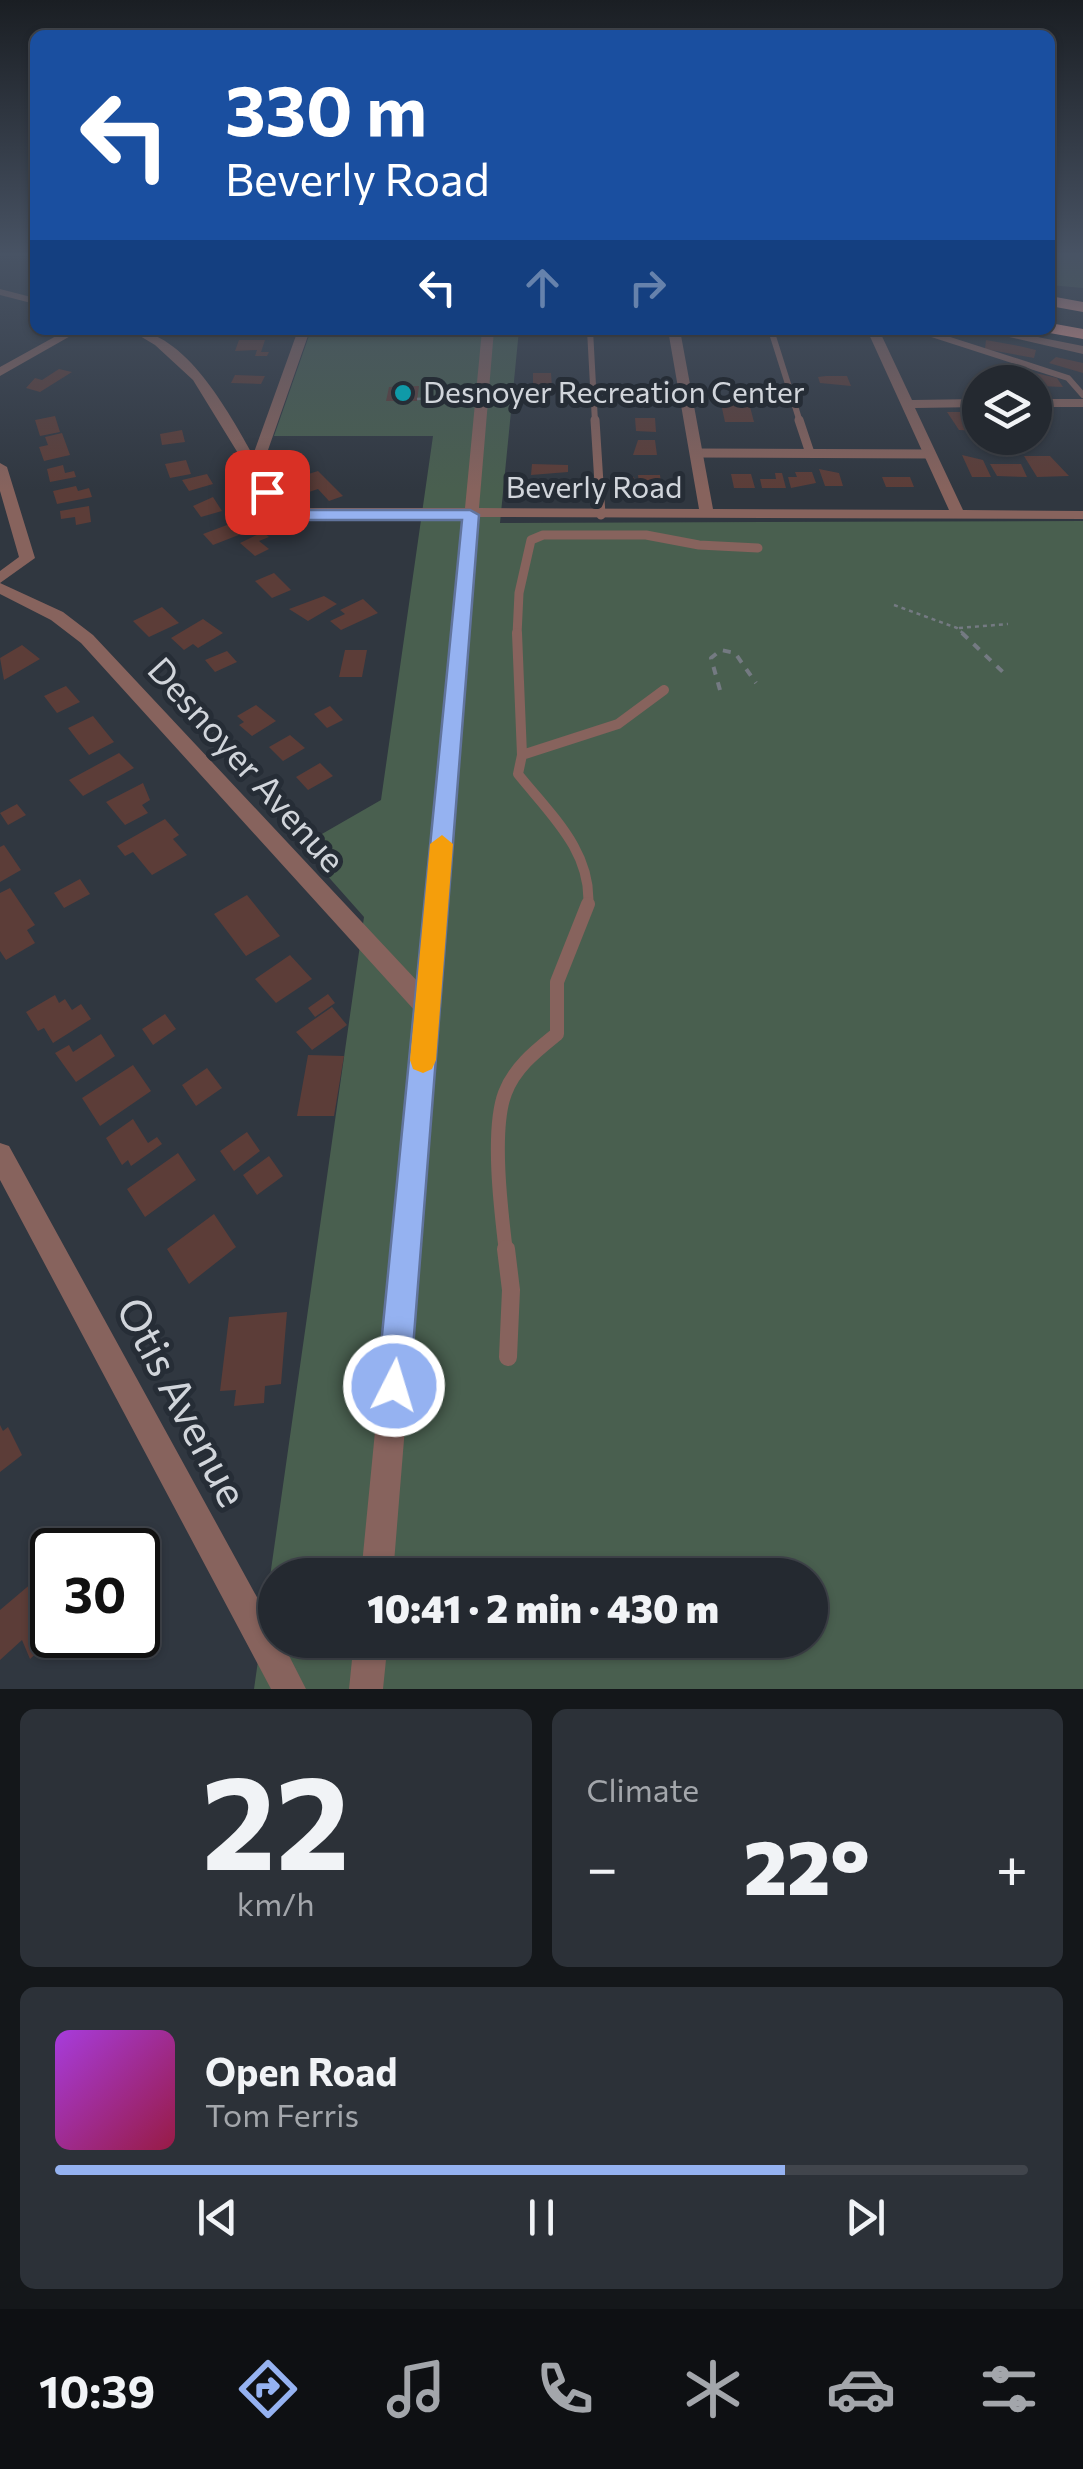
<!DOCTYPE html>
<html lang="en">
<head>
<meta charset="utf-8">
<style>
  body { margin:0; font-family:Commissioner,sans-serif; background:#2c3138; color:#f1f3f6; height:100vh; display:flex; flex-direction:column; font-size:38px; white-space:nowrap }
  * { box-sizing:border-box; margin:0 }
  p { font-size:32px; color:#a3a6ab }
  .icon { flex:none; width:55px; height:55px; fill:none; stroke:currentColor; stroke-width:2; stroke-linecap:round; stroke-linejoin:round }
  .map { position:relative; height:1689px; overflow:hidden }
  .side { display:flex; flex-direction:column; gap:20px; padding:20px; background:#14171a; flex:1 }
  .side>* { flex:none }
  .top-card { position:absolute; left:30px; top:30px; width:1025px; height:305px; border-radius:15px; box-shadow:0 2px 8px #0004,0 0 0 2px #41454c; background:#1a4fa0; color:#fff; overflow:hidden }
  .controls { position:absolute; left:962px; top:365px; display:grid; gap:20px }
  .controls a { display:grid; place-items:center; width:90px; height:90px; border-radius:50%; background:#242930; box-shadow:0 2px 8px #0004,0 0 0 2px #41454c; font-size:50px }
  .speed { position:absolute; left:30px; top:1528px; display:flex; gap:20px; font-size:50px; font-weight:700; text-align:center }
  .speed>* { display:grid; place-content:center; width:130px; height:130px; border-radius:50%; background:#242930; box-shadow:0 2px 8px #0004,0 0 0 2px #41454c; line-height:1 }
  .speed .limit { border:5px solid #111; border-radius:15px; background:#fff; color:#111 }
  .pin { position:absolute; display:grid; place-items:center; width:85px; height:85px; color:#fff; margin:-42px; border-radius:20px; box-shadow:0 5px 15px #0006 }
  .me { position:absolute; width:110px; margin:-55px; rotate:5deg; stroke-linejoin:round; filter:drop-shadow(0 0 8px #0008) }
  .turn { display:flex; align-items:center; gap:35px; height:210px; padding:0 30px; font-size:45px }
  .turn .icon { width:130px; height:130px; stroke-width:2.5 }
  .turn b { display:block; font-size:70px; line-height:85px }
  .lanes { display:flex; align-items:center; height:95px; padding:0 30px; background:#0003; justify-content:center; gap:50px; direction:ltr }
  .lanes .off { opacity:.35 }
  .big { font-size:75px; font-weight:800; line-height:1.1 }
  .side .tile { flex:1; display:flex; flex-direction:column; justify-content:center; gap:15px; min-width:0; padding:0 35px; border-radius:15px; background:#2c3138 }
  .side .dial { align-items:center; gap:0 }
  .dial b { font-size:130px; line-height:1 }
  .song { display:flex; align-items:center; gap:30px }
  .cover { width:120px; height:120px; border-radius:15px; background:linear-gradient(135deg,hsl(280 70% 55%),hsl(340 70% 35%)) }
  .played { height:10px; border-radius:5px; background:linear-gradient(90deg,#95b2f1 75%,#41454c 75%) }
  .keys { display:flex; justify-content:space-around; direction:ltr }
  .heat { display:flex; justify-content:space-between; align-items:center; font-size:55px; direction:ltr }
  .side .tiles { flex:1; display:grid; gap:20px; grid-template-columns:1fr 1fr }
  .tile:last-child { grid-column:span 2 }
  .trip { position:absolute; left:258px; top:1558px; width:570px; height:100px; border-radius:50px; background:#242930; box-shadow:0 2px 8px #0004,0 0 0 2px #41454c; font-weight:800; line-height:100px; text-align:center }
  .tab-bar { display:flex; height:160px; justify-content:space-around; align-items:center; background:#0e1013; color:#a3a6ab }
  .tab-bar .icon { width:70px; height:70px }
  .tab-bar .on { color:#95b2f1 }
  .tab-bar b { font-size:45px; color:#f1f3f6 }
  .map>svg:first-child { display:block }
  .green { fill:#495f4f; fill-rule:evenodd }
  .building { fill:#5c3d38 }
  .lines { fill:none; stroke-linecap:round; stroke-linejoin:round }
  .path-far1 { stroke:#747a82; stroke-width:2.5; stroke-dasharray:4 4; stroke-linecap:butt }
  .path { stroke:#747a82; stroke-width:4; stroke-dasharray:8 8; stroke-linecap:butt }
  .service-far4 { stroke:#87635d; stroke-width:6 }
  .service-far3 { stroke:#87635d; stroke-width:9 }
  .service-far2 { stroke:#87635d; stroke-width:10 }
  .service-far1 { stroke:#87635d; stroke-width:14 }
  .service { stroke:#87635d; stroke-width:18 }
  .minor { fill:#87635d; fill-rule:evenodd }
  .motorway { fill:#f39e90; fill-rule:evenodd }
  .route { fill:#95b2f1; stroke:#61749d; stroke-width:2.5 }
  .slow { fill:#f59e0b }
  .culture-dot { fill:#0f9aa8; stroke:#262d36; stroke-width:4 }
  .labels { text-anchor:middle; stroke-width:10; stroke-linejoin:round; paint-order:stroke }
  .far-poi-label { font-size:30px; fill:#d1d5db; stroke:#262d36; text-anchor:start }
  .far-street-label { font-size:30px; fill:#d1d5db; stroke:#262d36 }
  .street-label { font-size:35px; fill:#d1d5db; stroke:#262d36 }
  .near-street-label { font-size:42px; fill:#d1d5db; stroke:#262d36 }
</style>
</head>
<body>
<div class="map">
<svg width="1083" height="1689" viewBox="0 0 1083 1689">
  <rect width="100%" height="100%" fill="#303740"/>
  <path class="green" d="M1050 253H1083V288L1050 285Z
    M311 330H519L500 523 1083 521V1689H254L364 917 301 846 381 800 433 436H274ZM275 1575H810V1640H275Z"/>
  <path class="building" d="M239 340H265L261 352H269L267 356H255L257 350 235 351Z
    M986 340 1019 346 1036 350 1034 358 985 349Z
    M1056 357 1083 363V373L1049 363Z
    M59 369 72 372 40 392 26 388 35 378 42 380Z
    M1031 372 1057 378 1063 387 1040 386Z
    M533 373H551L552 387H533Z
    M235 375 265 376 261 384 231 383Z
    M826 376H847L851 386 820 383 818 377Z
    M419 386 417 401H386L389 387Z
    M720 399H748L754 422H725Z
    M947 412H969L980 431 959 430Z
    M55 416 60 432 40 436 35 420Z
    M635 418H655L656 432 636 431Z
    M182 430 185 442 162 445 160 434Z
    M62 433 70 455 44 461 39 447 48 445 45 437Z
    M638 440H655L657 455H633Z
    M962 455 983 460 991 477H972Z
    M1024 456H1050L1069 476 1037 477Z
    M186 460 191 474 170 478 165 464Z
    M532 464 568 465V472L531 475Z
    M990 464H1021L1027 477 997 476Z
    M63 465 65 473 74 471 76 477 50 482 47 469Z
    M819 469 839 473 843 486H825Z
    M318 471 343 496 329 501 318 489 309 492 301 483 307 481 302 476Z
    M795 472H812L816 483 791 488 788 477H797Z
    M775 473H782L786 488H762L760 479H776Z
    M207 474 213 484 189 491 182 480Z
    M731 474H751L755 488H734Z
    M638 475H660L662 492H640Z
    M611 477H634L636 491H613Z
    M882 477H910L914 487H886Z
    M530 481 568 482V495L539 498V494H530Z
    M76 486 78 491 89 488 92 497 57 504 53 491Z
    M213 497 222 511 201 517 193 506Z
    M89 506 91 522 76 525 75 517 61 519 60 511Z
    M243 519 254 529 213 545 203 534Z
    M263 532 269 537 259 541 269 549 255 556 240 543Z
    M274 573 291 590 272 598 255 581Z
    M324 596 337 604 308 621 289 609Z
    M363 599 378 613 341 630 330 621 345 614 340 610Z
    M162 607 179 623 149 637 133 621Z
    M203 619 223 633 198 648 193 644 184 650 171 638Z
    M22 645 40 659 4 680 0 658Z
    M345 650H367L362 677H339Z
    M227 651 237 662 215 672 205 660Z
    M66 686 80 702 57 713 44 696Z
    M256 705 276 721 252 736 239 725 244 722 237 716Z
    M330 706 343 720 327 728 314 714Z
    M93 716 114 742 89 755 68 728Z
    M290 735 305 748 283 761 269 747Z
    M119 753 134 768 83 796 69 780Z
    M320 763 333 776 308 790 296 777Z
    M143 783 150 800 142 805 148 813 125 825 106 802Z
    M17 804 26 815 8 825 0 813Z
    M165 819 179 835 173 839 187 855 152 875 133 852 125 856 117 846Z
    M4 845 21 870 0 882V847Z
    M80 879 90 894 64 908 54 893Z
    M10 888 35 925 27 930 35 943 6 960 0 951V893Z
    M247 895 280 936 246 956 214 914Z
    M290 955 312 979 276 1003 255 979Z
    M328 994 335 1003 315 1017 308 1008Z
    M55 995 59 1003 65 999 72 1010 81 1004 91 1019 53 1043 44 1028 38 1031 26 1012Z
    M332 1007 347 1025 312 1050 296 1032Z
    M165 1014 176 1029 153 1045 142 1029Z
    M101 1034 115 1056 76 1082 55 1053 69 1045 73 1052Z
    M308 1055 344 1056 334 1116H297Z
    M133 1065 151 1091 100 1126 82 1098Z
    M207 1068 222 1088 196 1106 182 1085Z
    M133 1119 148 1143 157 1137 162 1144 131 1166 128 1160 122 1165 106 1138Z
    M247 1132 260 1151 234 1171 220 1151Z
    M178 1153 196 1180 145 1217 127 1189Z
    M269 1156 283 1176 257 1195 243 1175Z
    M214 1214 236 1247 189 1284 167 1249Z
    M287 1312 281 1384 265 1386 264 1403 234 1406 236 1390 220 1391 229 1317Z
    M0 1425 3 1431 8 1427 22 1455 0 1472Z
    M52 1566V1635H57L30 1659 22 1640 0 1660V1610Z"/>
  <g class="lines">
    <path class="path-far1" d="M417 399 429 398
      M894 605 957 628 965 635
      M959 628 1008 624"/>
    <path class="path" d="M962 633 1006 675
      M720 690 711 658 721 650 735 653 756 683"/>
    <path class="service-far4" d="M590 330 595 422
      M771 330 800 422
      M919 330 1068 378 1083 395"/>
    <path class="service-far3" d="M595 420 601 515
      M799 420 810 453
      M696 453 931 454
      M517 635 519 593 531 540 543 535H646L699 545 758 548"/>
    <path class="service-far2" d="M517 633 522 755 518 774C550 814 593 852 588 907
      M522 755 618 724 664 690"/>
    <path class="service-far1" d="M506 1252C501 1211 491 1130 505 1093 515 1067 536 1051 557 1034V982L588 904"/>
    <path class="service" d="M506 1249 511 1290 508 1357"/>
    <path class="minor" d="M0 289 35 298V304L0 295Z
      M67 330H81L0 376V367Z
      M130 330C185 330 229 413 253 455L298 330H310L261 470 283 504 292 508H465L482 330H494L479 508 699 509 668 330H680L713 509 949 510 867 330H879L912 400 980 399V407L915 408 963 510 1083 511V519L479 517 393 1575H361L416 1012 81 643 51 620 0 594V583L63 612 93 635 419 983 464 517 290 516 273 510 193 380 155 345Z
      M979 330H1002L1083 346V354Z
      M1035 399H1083V407H1035Z
      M0 463 7 467 35 558 0 583V571L19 557 0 491Z
      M0 1143 9 1146 275 1630V1640H281L306 1689H271L0 1180Z
      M354 1640H388L383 1689H349Z"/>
    <path class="motorway" d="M1050 296 1083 302V312L1050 306Z
      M1050 323 1083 329V339L1044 332 1050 330Z"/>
  </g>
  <linearGradient id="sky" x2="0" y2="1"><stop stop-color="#1a1e23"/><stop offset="0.52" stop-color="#485364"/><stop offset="1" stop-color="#485364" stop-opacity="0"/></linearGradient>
  <rect width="1083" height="490" fill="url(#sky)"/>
  <path class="route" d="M261 489H273L283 504 309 510H470L479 515 410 1386 405 1398 394 1403 382 1398 377 1386 462 520H309L272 510 259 492Z"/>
  <path class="slow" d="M442 835 453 844 436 1060 432 1069 423 1073 413 1069 410 1060 430 844Z"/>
  <circle class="culture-dot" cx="403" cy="393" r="10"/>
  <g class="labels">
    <g class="far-poi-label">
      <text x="423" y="403">Desnoyer Recreation Center</text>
    </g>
    <g class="far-street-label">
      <text x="594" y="498">Beverly Road</text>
    </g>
    <g class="street-label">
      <text transform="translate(246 765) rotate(48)" y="12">Desnoyer Avenue</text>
    </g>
    <g class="near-street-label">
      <text transform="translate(182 1402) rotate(62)" y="15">Otis Avenue</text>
    </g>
  </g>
</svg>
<div class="controls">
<a><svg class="icon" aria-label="layers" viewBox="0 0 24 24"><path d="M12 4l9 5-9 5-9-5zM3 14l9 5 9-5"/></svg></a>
</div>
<div class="speed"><div class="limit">30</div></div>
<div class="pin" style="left:267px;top:492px;background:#d93025"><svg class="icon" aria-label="arrive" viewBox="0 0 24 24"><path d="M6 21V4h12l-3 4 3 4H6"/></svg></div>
<svg class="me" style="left:394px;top:1386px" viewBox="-20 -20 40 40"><circle r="17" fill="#95b2f1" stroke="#fff" stroke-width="3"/><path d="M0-11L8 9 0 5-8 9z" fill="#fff"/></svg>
<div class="trip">10:41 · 2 min · 430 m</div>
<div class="top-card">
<div class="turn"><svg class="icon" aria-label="left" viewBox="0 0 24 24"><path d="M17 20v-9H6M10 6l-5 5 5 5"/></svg><div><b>330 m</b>Beverly Road</div></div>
<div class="lanes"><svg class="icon" aria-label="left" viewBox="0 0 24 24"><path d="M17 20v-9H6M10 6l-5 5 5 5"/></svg><svg class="icon off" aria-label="ahead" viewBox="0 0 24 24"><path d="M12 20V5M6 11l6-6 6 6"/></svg><svg class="icon off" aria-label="right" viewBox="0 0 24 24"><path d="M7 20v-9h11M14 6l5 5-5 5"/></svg></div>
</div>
</div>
<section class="side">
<div class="tiles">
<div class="tile dial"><b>22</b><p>km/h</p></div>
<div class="tile"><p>Climate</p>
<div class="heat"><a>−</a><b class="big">22°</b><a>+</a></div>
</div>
<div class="tile">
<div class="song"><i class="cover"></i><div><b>Open Road</b><p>Tom Ferris</p></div></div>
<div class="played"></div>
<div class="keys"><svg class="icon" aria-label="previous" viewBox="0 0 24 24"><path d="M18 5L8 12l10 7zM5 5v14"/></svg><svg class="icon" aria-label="pause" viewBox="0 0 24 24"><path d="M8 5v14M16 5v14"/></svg><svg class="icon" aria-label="next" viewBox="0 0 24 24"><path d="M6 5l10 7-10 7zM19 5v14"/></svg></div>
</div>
</div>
</section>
<nav class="tab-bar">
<b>10:39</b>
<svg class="icon on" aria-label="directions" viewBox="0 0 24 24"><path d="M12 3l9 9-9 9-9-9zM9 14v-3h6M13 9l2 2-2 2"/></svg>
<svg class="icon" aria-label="music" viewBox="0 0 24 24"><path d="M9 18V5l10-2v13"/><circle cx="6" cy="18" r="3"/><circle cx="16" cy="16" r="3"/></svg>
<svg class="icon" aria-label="phone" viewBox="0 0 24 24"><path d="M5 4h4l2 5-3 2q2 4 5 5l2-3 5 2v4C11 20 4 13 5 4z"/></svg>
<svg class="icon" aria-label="climate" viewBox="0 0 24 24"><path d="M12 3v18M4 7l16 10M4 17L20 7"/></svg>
<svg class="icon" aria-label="car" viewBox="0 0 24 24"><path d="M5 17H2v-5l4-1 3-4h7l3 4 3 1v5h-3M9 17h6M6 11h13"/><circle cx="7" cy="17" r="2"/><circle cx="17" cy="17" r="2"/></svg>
<svg class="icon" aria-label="filters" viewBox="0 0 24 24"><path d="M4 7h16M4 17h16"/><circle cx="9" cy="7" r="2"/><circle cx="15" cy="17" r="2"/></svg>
</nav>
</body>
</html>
